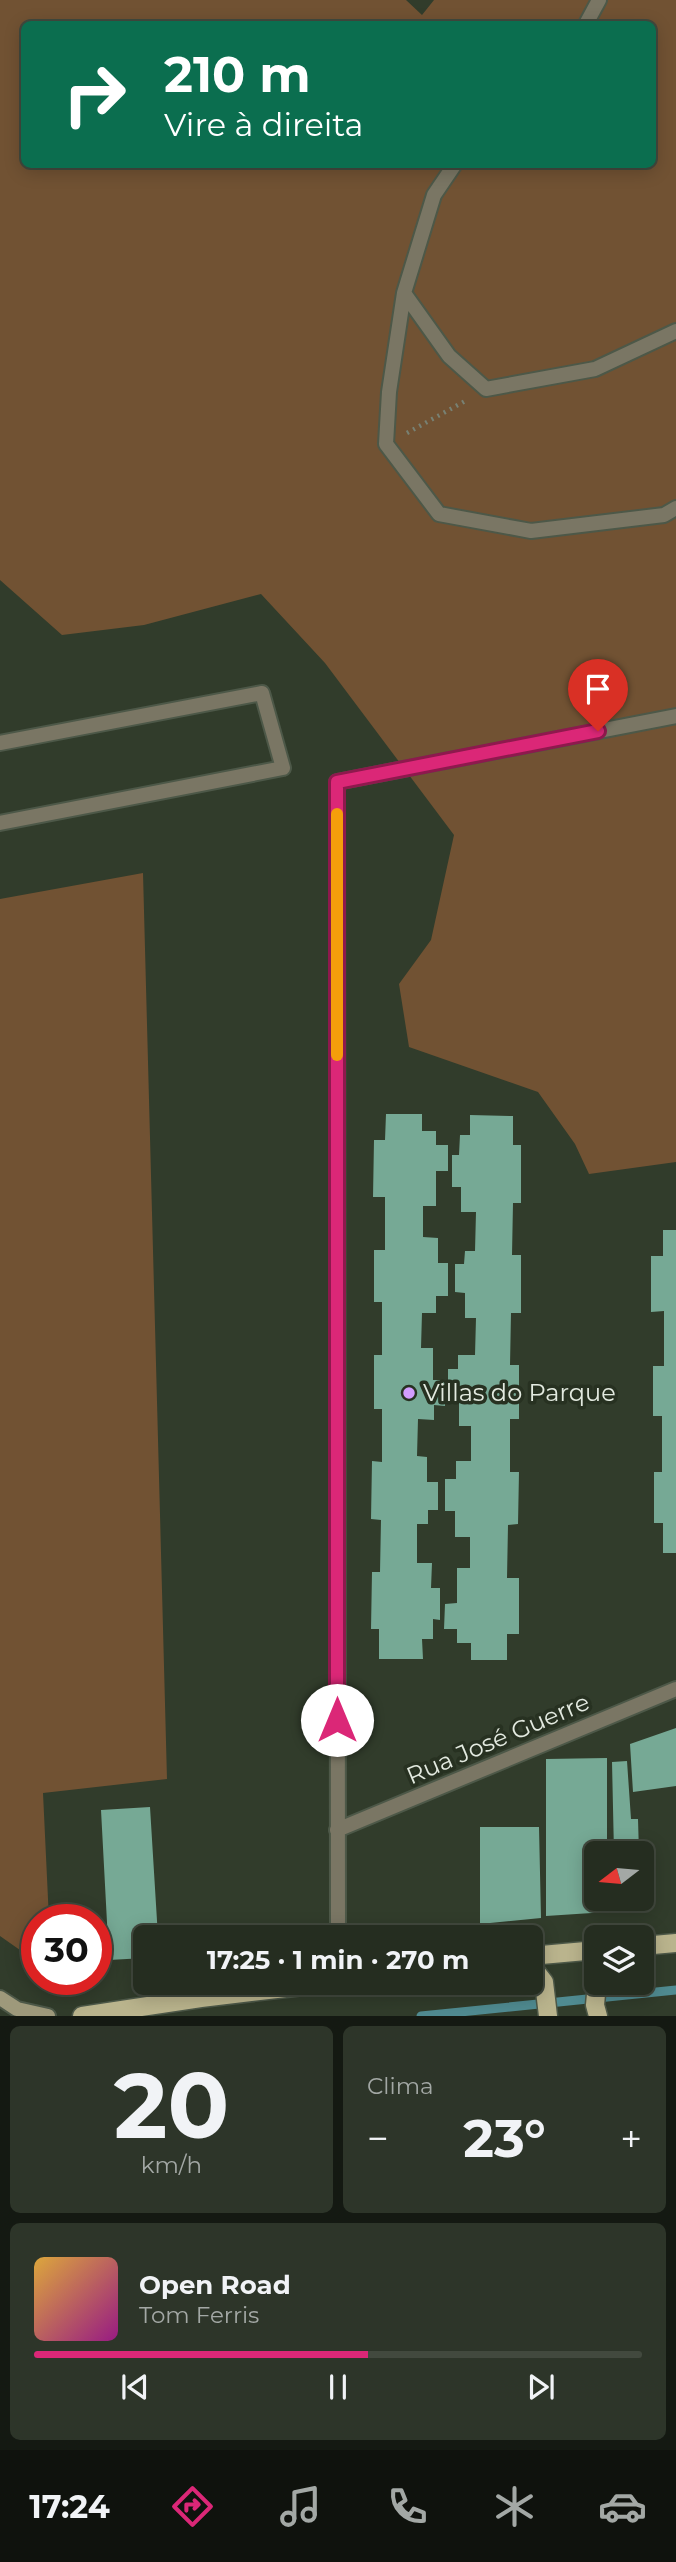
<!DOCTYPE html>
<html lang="pt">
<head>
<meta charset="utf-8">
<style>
  body { margin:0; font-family:Montserrat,sans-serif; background:#2d3529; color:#f1f3f6; height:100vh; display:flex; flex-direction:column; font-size:26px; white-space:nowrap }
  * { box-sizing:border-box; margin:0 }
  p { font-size:23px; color:#a3a8a5 }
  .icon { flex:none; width:38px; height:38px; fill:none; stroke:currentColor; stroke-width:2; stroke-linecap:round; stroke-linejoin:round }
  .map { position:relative; height:2016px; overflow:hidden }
  .details { display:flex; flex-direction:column; gap:10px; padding:10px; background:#141912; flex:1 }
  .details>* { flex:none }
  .banner { position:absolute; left:21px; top:21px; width:635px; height:147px; border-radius:10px; box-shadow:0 4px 18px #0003,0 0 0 2px #42493e; background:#0b6e4f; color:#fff; overflow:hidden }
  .needle { width:46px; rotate:254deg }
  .fabs { position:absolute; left:584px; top:1841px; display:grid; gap:14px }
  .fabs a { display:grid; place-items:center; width:70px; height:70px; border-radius:10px; background:#252d20; box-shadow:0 4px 18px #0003,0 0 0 2px #42493e; font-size:35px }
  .speed { position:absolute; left:21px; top:1904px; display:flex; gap:14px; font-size:35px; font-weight:700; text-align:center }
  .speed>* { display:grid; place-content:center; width:91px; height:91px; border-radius:50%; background:#252d20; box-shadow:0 4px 18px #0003,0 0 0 2px #42493e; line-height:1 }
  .speed .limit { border:10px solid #d22; background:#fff; color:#111 }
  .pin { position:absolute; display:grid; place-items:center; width:60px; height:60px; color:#fff; margin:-72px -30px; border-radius:50% 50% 50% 0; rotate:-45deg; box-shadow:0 0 7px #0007 }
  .pin .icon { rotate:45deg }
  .me { position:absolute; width:77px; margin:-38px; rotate:0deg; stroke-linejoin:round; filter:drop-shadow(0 0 5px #0008) }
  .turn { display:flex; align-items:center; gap:24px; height:147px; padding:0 28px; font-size:32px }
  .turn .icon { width:91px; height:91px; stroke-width:2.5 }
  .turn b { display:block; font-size:49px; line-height:60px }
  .big { font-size:52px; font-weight:700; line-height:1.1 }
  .details .tile { flex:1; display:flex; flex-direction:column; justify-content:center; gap:10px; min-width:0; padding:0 24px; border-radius:10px; background:#2d3529 }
  .details .dial { align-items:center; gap:0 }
  .dial b { font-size:91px; line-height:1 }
  .song { display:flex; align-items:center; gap:21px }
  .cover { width:84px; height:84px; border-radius:10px; background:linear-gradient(135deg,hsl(40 70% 55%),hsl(310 70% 35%)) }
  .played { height:7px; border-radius:4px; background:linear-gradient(90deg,#db2777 55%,#42493e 55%) }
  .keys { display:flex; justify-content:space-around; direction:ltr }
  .heat { display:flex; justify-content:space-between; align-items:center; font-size:38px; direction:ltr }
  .details .tiles { flex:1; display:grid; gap:10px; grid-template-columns:1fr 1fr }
  .tile:last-child { grid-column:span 2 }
  .trip { position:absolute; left:133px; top:1925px; width:410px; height:70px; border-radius:10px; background:#252d20; box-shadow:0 4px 18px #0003,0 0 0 2px #42493e; font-weight:700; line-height:70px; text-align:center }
  .dock { display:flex; height:112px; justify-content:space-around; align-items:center; background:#0f120d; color:#a3a8a5 }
  .dock .icon { width:49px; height:49px }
  .dock .current { color:#db2777 }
  .dock b { font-size:32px; color:#f1f3f6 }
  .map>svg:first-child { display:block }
  .green { fill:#715233; fill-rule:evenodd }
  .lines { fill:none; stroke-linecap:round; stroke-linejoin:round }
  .stream { stroke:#508b91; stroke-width:9 }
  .building { fill:#76a995 }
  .lane-casing { stroke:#4d5848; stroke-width:18 }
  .street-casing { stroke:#4d5848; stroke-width:18 }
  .secondary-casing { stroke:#4d5848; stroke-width:18 }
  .primary-casing { stroke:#4d5848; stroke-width:21 }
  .path { stroke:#788173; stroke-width:4.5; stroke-dasharray:2 5; stroke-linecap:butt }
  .lane { stroke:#7a7664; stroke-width:14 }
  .street { stroke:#7a7664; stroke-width:14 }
  .secondary { stroke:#9e997b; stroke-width:14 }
  .primary { stroke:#bab48d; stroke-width:18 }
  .route-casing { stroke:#8e194d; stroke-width:18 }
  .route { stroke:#db2777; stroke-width:12 }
  .slow { stroke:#f59e0b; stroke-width:12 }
  .poi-dot { fill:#d29dfd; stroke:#273121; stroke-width:2.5 }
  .labels { text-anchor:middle; stroke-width:7; stroke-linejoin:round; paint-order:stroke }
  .poi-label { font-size:24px; fill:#e3eae0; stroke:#273121; text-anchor:start }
  .street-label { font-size:24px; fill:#e3eae0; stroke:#273121 }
</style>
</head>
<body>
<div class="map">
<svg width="676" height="2016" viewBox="0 0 676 2016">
  <rect width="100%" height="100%" fill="#313c2b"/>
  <path class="green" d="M0 0H406L422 15 434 0H676V1162L589 1174 575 1144 538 1092 409 1047 399 984 431 940 454 835 325 663 261 594 144 625 62 635 0 580ZM24 24H653V164H24Z
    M143 873 167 1779 43 1793 49 1920H37V1962L0 1936V899Z"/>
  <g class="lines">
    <path class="stream" d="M421 2016 676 1990"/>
  </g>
  <path class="building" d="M386 1114H422V1131H436V1145H448V1171H436V1206H423V1237L438 1238V1263H448V1296H436V1313H422L421 1348H433V1380H445V1406L434 1405V1420L418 1419 417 1456 427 1457V1482H438V1510H428V1524H417V1563H432L431 1588H440V1620L433 1619V1639H422L423 1659H379V1629H371L372 1572H380L381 1520 371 1519 372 1461 382 1462V1409H374V1355H382V1302H374V1250H385V1197H373L374 1140H385Z
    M470 1115 513 1116V1145H521V1203H513L512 1255H521V1313H511L510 1365H519V1419H510V1472H519L518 1524 508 1525 507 1578H519V1634H507V1660H471V1643H457V1629H444L445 1604 457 1603V1568H470V1537H455V1511H445V1479H456V1461H471V1426H459V1395L448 1394V1369H458V1355H475L476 1318H465V1293L455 1292V1264H464L465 1251H475L476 1212H461V1187H452V1155H459L460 1135H470Z
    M663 1230H676V1553H663V1523H654V1472H662V1416H653V1366H664V1311L651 1312V1256H663Z
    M676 1728V1786L633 1792 630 1744Z
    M607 1758V1853H597V1899H607V1912L546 1916V1759Z
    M627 1761 631 1819H638L639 1853H614L612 1762Z
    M150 1807 158 1937H145V1958L109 1960 101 1810Z
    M480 1827H539L541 1918 480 1924Z
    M614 1899H641L642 1911H614Z"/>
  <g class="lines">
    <g class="lane-casing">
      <path id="lane" d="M0 743 262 693 283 768 0 823"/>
    </g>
    <g class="street-casing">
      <path id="street" d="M586 24 599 0
        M455 164 434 195 404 293 449 356 486 389 595 369 676 331
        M404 293 389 392 386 444 439 514 531 531 664 515 676 508
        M337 1830 676 1689
        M338 1937 337 782 676 716"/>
    </g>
    <g class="secondary-casing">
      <path id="secondary" d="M0 1998 17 2009 48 2016"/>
    </g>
    <g class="primary-casing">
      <path id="primary" d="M642 1946 676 1943
        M530 1956 597 1950
        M530 1964 544 1982 548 2016
        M597 1983 595 2005 598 2016
        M82 2016 201 1998 329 1983"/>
    </g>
    <path class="path" d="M407 433 467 400"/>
    <use href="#lane" class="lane"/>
    <use href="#street" class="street"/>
    <use href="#secondary" class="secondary"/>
    <use href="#primary" class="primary"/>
  </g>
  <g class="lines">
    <g class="route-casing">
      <path id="route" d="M337 1720V782L598 731"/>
    </g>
    <use href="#route" class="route"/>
    <path class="slow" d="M337 814V1055"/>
  </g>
  <circle class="poi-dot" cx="409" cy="1393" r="7"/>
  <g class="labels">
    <g class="poi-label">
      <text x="423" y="1401">Villas do Parque</text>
    </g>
    <g class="street-label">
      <text transform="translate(498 1739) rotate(-23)" y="8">Rua José Guerre</text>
    </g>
  </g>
</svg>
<div class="fabs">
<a><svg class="needle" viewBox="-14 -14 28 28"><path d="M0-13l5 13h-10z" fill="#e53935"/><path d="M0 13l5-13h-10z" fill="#a3a8a5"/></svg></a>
<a><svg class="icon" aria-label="layers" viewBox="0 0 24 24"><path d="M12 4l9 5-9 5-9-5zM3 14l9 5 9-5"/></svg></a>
</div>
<div class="speed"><div class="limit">30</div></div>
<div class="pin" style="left:598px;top:731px;background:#d93025"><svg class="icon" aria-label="arrive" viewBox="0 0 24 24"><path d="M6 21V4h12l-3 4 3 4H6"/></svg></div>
<svg class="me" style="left:337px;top:1720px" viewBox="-20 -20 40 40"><circle r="19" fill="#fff"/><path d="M0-13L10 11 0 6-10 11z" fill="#db2777"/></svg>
<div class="trip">17:25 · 1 min · 270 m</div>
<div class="banner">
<div class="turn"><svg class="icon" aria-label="right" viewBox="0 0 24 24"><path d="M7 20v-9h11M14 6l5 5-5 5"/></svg><div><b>210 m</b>Vire à direita</div></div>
</div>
</div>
<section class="details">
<div class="tiles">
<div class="tile dial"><b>20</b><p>km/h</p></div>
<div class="tile"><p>Clima</p>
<div class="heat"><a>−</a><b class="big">23°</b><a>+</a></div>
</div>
<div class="tile">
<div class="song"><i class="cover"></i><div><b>Open Road</b><p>Tom Ferris</p></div></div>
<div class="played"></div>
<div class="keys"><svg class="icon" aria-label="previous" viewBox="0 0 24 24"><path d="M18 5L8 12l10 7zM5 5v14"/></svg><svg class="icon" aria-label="pause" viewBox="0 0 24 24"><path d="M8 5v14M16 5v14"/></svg><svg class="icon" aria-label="next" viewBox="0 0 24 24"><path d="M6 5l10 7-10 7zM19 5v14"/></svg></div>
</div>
</div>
</section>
<nav class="dock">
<b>17:24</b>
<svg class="icon current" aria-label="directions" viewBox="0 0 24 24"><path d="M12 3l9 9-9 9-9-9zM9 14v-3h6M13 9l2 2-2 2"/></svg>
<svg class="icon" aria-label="music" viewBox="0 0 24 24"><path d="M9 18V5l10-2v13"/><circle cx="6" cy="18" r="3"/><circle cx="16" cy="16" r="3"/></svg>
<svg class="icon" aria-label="phone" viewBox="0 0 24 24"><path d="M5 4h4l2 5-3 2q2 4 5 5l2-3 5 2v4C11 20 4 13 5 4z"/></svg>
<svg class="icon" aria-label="climate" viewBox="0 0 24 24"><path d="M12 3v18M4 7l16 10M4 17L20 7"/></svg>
<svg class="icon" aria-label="car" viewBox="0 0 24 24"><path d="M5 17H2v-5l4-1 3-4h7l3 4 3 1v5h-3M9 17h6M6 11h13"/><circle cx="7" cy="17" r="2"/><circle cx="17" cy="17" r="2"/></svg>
</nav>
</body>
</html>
